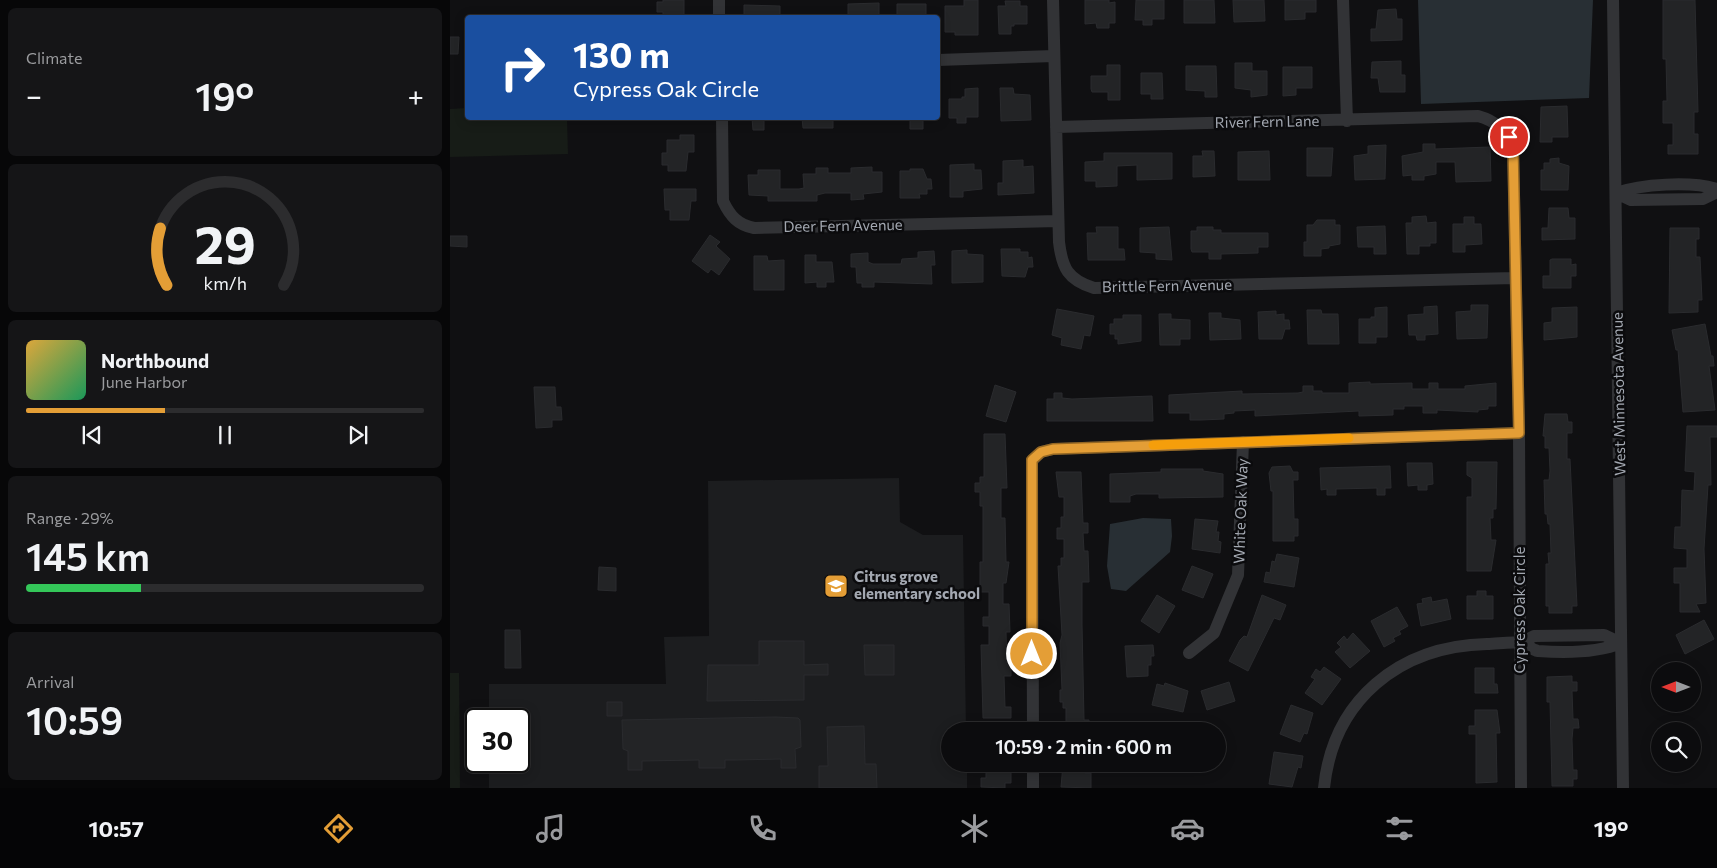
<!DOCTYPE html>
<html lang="en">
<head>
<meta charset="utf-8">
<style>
  body { margin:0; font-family:Commissioner,sans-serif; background:#151517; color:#f1f3f6; height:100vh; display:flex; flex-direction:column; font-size:19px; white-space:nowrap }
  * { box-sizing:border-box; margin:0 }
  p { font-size:16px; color:#9a9b9e }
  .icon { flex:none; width:28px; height:28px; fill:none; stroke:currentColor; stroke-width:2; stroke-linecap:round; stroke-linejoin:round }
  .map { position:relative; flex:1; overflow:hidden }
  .details { display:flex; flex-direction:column; gap:8px; padding:8px; background:#070708; width:450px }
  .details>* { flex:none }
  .guide { position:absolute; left:15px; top:15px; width:475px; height:105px; border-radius:5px; box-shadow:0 2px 12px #0003,0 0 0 1px #2c2c2e; background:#1a4fa0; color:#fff; overflow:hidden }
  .needle { width:32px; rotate:270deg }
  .controls { position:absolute; left:1201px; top:662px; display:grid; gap:10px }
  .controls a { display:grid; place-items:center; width:50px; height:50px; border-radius:50%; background:#0c0c0e; box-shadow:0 2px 12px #0003,0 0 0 1px #2c2c2e; font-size:25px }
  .speed { position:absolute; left:15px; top:708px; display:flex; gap:10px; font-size:25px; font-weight:700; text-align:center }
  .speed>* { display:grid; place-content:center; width:65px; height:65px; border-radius:50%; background:#0c0c0e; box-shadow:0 2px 12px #0003,0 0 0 1px #2c2c2e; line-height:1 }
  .speed .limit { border:2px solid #111; border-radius:8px; background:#fff; color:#111 }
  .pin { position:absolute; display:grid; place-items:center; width:42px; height:42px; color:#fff; margin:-21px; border:2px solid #fff; border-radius:50%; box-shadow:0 1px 5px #0007 }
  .me { position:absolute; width:55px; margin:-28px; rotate:0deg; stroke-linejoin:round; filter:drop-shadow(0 0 4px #0008) }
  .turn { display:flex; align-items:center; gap:18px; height:105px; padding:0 25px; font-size:22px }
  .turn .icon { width:65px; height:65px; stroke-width:2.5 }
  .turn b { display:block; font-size:35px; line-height:42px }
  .big { font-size:38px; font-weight:600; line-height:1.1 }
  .details .widget { flex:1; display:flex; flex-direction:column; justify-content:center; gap:8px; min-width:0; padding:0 18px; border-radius:8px; background:#151517 }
  .details .dial { align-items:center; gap:0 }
  .dial svg { height:130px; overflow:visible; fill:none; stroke:#2c2c2e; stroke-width:7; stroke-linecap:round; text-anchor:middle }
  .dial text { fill:#f1f3f6; stroke:none }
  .song { display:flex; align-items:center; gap:15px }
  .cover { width:60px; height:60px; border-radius:8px; background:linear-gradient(135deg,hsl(40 70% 55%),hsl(150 70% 35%)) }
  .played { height:5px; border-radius:2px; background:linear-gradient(90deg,#e49e36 35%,#2c2c2e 35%) }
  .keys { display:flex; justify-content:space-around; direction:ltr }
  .heat { display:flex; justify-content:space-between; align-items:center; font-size:28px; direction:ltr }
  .charge { height:8px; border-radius:4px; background:linear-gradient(90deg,#34c759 29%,#2c2c2e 0) }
  .trip { position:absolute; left:491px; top:722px; width:285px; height:50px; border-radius:25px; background:#0c0c0e; box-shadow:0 2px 12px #0003,0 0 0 1px #2c2c2e; font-weight:600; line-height:50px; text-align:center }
  .tab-bar { display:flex; height:80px; justify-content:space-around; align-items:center; background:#050506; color:#9a9b9e }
  .tab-bar .icon { width:35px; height:35px }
  .tab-bar .active { color:#e49e36 }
  .tab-bar b { font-size:22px; color:#f1f3f6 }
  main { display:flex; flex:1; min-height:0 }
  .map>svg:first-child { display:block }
  .built { fill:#1c1d1f }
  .green { fill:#171c17 }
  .water { fill:#282f34 }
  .building { fill:#232426; stroke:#2a2b2e }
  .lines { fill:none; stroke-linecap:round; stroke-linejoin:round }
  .minor { stroke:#323336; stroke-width:12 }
  .route-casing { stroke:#946723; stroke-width:12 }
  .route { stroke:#e49e36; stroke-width:9 }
  .slow { stroke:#f59e0b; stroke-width:9 }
  .labels { text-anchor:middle; stroke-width:5; stroke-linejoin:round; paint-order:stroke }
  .street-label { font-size:15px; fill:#a3a8b1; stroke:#0b0b0d }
  .poi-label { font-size:15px; font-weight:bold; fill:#a3a8b1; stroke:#0b0b0d; text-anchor:start }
</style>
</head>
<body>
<main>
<section class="details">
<div class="widget"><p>Climate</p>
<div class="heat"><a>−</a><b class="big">19°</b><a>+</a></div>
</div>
<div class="widget dial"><svg viewBox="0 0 100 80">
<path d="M14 69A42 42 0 1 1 86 69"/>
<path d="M14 69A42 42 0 0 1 10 34" stroke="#e49e36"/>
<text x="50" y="56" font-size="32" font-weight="700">29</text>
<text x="50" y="72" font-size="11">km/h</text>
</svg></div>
<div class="widget">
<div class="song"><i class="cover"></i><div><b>Northbound</b><p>June Harbor</p></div></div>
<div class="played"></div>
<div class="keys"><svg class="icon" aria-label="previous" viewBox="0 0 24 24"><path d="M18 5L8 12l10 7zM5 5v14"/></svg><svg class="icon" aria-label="pause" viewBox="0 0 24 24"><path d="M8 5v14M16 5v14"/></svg><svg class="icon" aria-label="next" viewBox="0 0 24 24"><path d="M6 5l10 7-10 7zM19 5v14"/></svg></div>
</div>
<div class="widget"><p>Range · 29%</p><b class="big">145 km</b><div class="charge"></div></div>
<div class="widget"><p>Arrival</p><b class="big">10:59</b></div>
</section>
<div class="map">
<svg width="1267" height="788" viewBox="0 0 1267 788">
  <rect width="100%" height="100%" fill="#101012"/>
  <path class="built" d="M449 478 450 522 473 535H513L516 731H500V764H517V788H39V761H69V719H39V684H216L214 637 259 636 258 481Z"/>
  <path class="green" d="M17 108 18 118H117L118 154 0 157V109Z
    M0 673H9L10 788H0Z"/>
  <path class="water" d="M968 0H1143L1139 98 971 104Z
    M693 518 721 519 722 536 720 552 676 591 661 589 657 566 660 524Z"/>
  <path class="building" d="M213 0H234V18H213V12H207V2H213Z
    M514 0H528V35H505V32H495V6H514Z
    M635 0H659V3L665 2V23H659V28H647L646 23 635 24Z
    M686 0H714V19H702V25H693V20H685Z
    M734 0H764L765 23H734Z
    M783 0H814L815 21 784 22Z
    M835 0H866V12H855V19L835 20Z
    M1213 0H1245L1248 112H1244V134H1248V154H1218V145H1223V123H1213V101H1217L1216 59H1213Z
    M555 1H570V6H577V24H564V26H561V34H549L548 6H556Z
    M429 3V18H398V4Z
    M447 4H476V18H447Z
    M294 5 330 6V18H294Z
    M946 9 947 19H952V40L921 41V29H926L928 10Z
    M0 37H9L8 54H0Z
    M951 61V75H955V92H930L928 78H921L922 62Z
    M785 63H802V71H817V95L801 97V90L785 88Z
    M657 65H670V100H658V92H642L641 89V76H657Z
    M736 66H766L767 97H755V91L736 90Z
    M833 67H862V88H846V95L833 96Z
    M691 73H712L713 99H701V94H691Z
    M528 88V117H516V123H507V118H499V99H512V97H515V89Z
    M550 88H563L564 94 580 95 581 120 551 121Z
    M1117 106 1118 137H1102V142H1090L1091 107Z
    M302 118H314V130H303Z
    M352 118H383V128H353Z
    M460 118H473V129H460Z
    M230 135H244V152H238L236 171H218V165H212V153H217V140H230Z
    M973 144H985V149L1040 147 1041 181 1006 182 1005 162H986V174L974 176V180H962V175L953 176 952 156 973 152Z
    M936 145 935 179 905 180 904 156 918 154V146Z
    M857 148H883L881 176H857Z
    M752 151H764L765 176 743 177V156H753Z
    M819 151 820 180H788V152Z
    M654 153H722V179L687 180V165L667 166V186L646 187V181H635V162L654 161Z
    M1109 158V163L1119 166 1118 190H1091V170H1094V163H1100V159Z
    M573 160V167L583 166 584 193 548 195V183H553V161Z
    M524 164V170H531L532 189 513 191V197H500V165Z
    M422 167V172H432V192L413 194 414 199 401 200V193H375L367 195V201H318V196L299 195 298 175H308V170H330V189H349L354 188 353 174H366V168H378V173H401V168Z
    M460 169H473L477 179H481L482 189H477V194H469L470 198H450V171H460Z
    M214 189H246V201H241L239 220H220V210H215Z
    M1099 208H1118L1119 218H1125V239L1092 240V228H1098Z
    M976 216 977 223 986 222V243H980V246H969V254H957L956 223H962V217Z
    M1014 217H1024V224H1031L1032 244 1015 245V252H1003V224H1014Z
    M867 220H885V225H890V244L879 246V248L871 249V256H854V242H857V225H863Z
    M935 226 936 254H924V247H908L907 227Z
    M646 227H668V249H674L675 260H638L637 233H647Z
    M719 227 722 260 706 259V253L690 252V228Z
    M747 227H763V230H771V233H818V247H808V253L771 254V259H759V252H742L741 249V231H747Z
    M1220 228H1249V239H1246V257H1250L1252 300H1248V312L1219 313Z
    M260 235 270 242 266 246 280 259 269 275 261 269 258 273 242 261Z
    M0 236H17V247L0 246Z
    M551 249H570V252H578V258L582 257 583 267H578L575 277 552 276Z
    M517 250V254L533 255V282L502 283V251Z
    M484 251 485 265H481L482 284 424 282V287H412V283H407L406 267H401V254L418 253V262L423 264H451L452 259 468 258V252Z
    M355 255H366V262H382L384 282H376V287H367V282L355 283Z
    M304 256H317L318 261 334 260V290H304Z
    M1102 259H1121V265L1126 264V276H1121V288H1093V276H1100V260Z
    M1021 305H1038L1037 338 1007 339 1006 312 1021 311Z
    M987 306 988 334 975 335V340H967L966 335H959L958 315 974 314V307Z
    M937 307V337H926V343H909V319H921V317H925V308Z
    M1127 307V337L1094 340V323L1102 322V308Z
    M607 309 644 316 640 336 634 335 631 349 611 345 612 338 602 335Z
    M857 310H871L872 314H888L889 344H858Z
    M826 311V315L834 314V320H839L840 329H835L832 339H809L808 312Z
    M759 313H771V318L790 320 791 339 760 340Z
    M709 314H721V319L740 320V339H730V345H710Z
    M673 315H691V341L668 344V339H665V334H660V324H664V319H673Z
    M1255 324 1261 356H1263L1264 366H1259L1265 410 1233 412 1228 350H1226L1222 330Z
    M920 382V384L962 383V389H979V383H988V389H1015V386L1046 383V406H1038V409L1028 410V412L987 410V413H973V406H954V409H943V415L909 416V411L805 416V410L784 411V413L774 414V419L751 420H740V413H719V395L792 391V394L848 393 853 392V386H863V391H872V393H899V383Z
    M545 385 566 392 556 422 536 416Z
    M84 387H105L106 407H111L112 420H102V427L86 428Z
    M604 393H612V398L622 399 702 396 703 421H597V399H604Z
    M1095 414H1117L1118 422H1122V433H1117V459H1120L1127 606H1122V613H1099V606H1096V564H1099L1098 553H1101L1100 524H1098L1097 514H1095L1094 480H1099L1100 471 1099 448H1095V436H1093Z
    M1237 426H1267V437H1260L1261 485H1258L1254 549 1256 603 1246 604 1250 612H1230V583H1224V568H1237V549L1224 548 1225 527H1231L1232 490 1244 491 1245 472 1235 471Z
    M534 434H555L557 488H551V518H555L556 562H559L556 583H553V604H559L560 632H556L557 665H561V676H554L555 707H561V718H533L531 645H539V626H533V617H539V592H530V562H533V506H530V492H525V483H530V477H534Z
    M1017 462H1047L1046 509H1043V518H1040L1041 540H1046L1041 571H1017V497H1022V478L1017 475Z
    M957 463H982L983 484 977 485V490H968V485L958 486Z
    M840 466 843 472H848V480H843L844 519H848V536H844V541H823V491H821L819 473 822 467Z
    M940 466 941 488H935V495H927V488L886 489V495H877V489L871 490 870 468Z
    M711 469H753V471L773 474V497L709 498V494H686L680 496V502H660V474L711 472Z
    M606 472H631L633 523H638V533H633L634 551H638L639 582H632V624L634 720H639V731H616V708H613V702H610V690H612L610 643 612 635 608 566H611V558H614V539H607V528H611V517H614V497H609Z
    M745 519 768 521 766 532H769L768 541 771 542 770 553 742 549Z
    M827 554 849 558 844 587 814 582 816 572 820 573 822 561 825 562Z
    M742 566 763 574 753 598 732 590Z
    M149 567 166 568V591L148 590Z
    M1027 591H1036V596H1043V619H1017V596H1027Z
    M707 595 725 606 709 633 691 621Z
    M812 595 836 605 830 620 824 618 798 671 779 661 790 640 794 636 797 637Z
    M981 597 982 602 997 599 1001 619 971 626 967 604 973 603 972 599Z
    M947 607 958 626 949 631 951 634 943 638 945 641 934 647 921 621Z
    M1254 620 1264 639 1235 654 1226 635Z
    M55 630H70L71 668H55Z
    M903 633 920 651 900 668 885 652 891 647 887 643 894 636 897 640Z
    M309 641H354V665L378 664V675H354V700L257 701 258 665H309Z
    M414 645H444V675H415Z
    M703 645 704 656H701V665H698V676L677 677 675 646Z
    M874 667 891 679 872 705 855 693 865 679 861 677 866 669 870 672Z
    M1025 668H1044V684H1047L1048 693H1025Z
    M1122 676V682H1127V691H1122L1123 719H1128L1129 728H1123L1122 739 1123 770H1127V779H1123V786H1102L1100 702H1097V677Z
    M779 682 785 701 757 710 751 691Z
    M715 683 738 691 733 712 702 705 707 684 714 686Z
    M157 702H172V716H157Z
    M841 705 863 713 857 734 854 733 850 742 830 734Z
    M1025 710H1047L1050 733H1046L1047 782 1026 783V734H1019V726H1025Z
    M325 717 348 718 350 720 351 747 345 749 346 768H331V759L285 760H275V768H249V760L192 761V770H178V751L173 749 172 720Z
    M414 726 415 764H426L427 788H369V766H378L377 727Z
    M824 752 853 756 851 768 848 767 842 787 819 784Z
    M613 764H635V773H641V788L611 787Z
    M536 772H561V783H555V788L531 787V778H536Z"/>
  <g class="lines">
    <path class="minor" d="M269 0V18
      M603 0 609 242C612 268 618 280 644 288L1065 278
      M893 0 897 121
      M1163 0 1173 788
      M488 60 604 56
      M272 118 273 201C280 216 288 225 304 228L608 221
      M606 127 1028 116C1046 121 1055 130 1063 147L1069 433 1071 788
      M1166 193 1181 200 1253 199 1267 192
      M1166 193C1191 184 1241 181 1267 189
      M1071 643 1084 636 1154 635 1171 643
      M739 653 764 633 788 575 793 442
      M583 731 582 461 591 452 603 449 1069 433
      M583 764V788
      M874 788C883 700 949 646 1037 644 1047 644 1061 641 1071 643 1077 645 1082 650 1088 651 1115 653 1147 653 1171 643"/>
  </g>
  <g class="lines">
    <g class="route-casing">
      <path id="route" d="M582 654V460L591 452 603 449 1069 433 1063 146 1059 137"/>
    </g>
    <use href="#route" class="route"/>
    <path class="slow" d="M703 445 899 438"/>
  </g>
  <defs>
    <g id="school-square" transform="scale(1.25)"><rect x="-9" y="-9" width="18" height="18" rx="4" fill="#e49e36" stroke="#0b0b0d"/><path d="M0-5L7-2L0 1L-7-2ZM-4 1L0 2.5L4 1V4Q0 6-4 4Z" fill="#fff"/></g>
  </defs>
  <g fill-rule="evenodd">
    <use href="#school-square" x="386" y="586"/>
  </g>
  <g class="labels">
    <g class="street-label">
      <text transform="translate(817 122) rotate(-1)" y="5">River Fern Lane</text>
      <text transform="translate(393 226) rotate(-1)" y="5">Deer Fern Avenue</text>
      <text transform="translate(717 286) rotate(-1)" y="5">Brittle Fern Avenue</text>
      <text transform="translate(1169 394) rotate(-91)" y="5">West Minnesota Avenue</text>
      <text transform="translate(791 511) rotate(-88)" y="5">White Oak Way</text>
      <text transform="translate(1070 610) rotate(-90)" y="5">Cypress Oak Circle</text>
    </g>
    <g class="poi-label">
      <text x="404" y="582">Citrus grove<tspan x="404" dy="17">elementary school</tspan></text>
    </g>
  </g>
</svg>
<div class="controls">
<a><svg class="needle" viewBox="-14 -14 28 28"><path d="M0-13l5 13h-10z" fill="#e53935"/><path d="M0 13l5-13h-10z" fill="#9a9b9e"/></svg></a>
<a><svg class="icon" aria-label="search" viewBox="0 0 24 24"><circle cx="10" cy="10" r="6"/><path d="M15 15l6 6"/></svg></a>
</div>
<div class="speed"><div class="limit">30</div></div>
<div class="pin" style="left:1059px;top:137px;background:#d93025"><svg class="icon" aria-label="arrive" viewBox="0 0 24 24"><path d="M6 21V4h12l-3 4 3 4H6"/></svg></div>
<svg class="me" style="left:582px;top:654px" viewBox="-20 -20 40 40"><circle r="17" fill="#e49e36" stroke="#fff" stroke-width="3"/><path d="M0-11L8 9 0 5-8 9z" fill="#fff"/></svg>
<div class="trip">10:59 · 2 min · 600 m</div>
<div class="guide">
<div class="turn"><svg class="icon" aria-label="right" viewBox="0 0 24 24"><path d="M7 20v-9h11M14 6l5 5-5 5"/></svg><div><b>130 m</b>Cypress Oak Circle</div></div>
</div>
</div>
</main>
<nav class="tab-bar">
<b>10:57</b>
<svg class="icon active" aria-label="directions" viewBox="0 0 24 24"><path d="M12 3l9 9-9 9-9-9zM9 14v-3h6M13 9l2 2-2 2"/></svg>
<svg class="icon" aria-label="music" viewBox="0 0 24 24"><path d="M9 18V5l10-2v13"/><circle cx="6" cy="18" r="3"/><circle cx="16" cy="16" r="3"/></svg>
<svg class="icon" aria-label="phone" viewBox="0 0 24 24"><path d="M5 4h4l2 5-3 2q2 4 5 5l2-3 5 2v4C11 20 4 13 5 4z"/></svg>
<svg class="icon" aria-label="climate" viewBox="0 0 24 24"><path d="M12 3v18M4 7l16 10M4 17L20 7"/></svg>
<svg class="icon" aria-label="car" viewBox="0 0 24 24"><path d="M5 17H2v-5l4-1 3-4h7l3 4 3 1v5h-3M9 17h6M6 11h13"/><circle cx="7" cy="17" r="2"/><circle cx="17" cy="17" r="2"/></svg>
<svg class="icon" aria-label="filters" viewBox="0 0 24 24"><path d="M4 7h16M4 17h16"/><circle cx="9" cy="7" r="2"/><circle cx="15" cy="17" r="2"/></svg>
<b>19°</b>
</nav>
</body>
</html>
